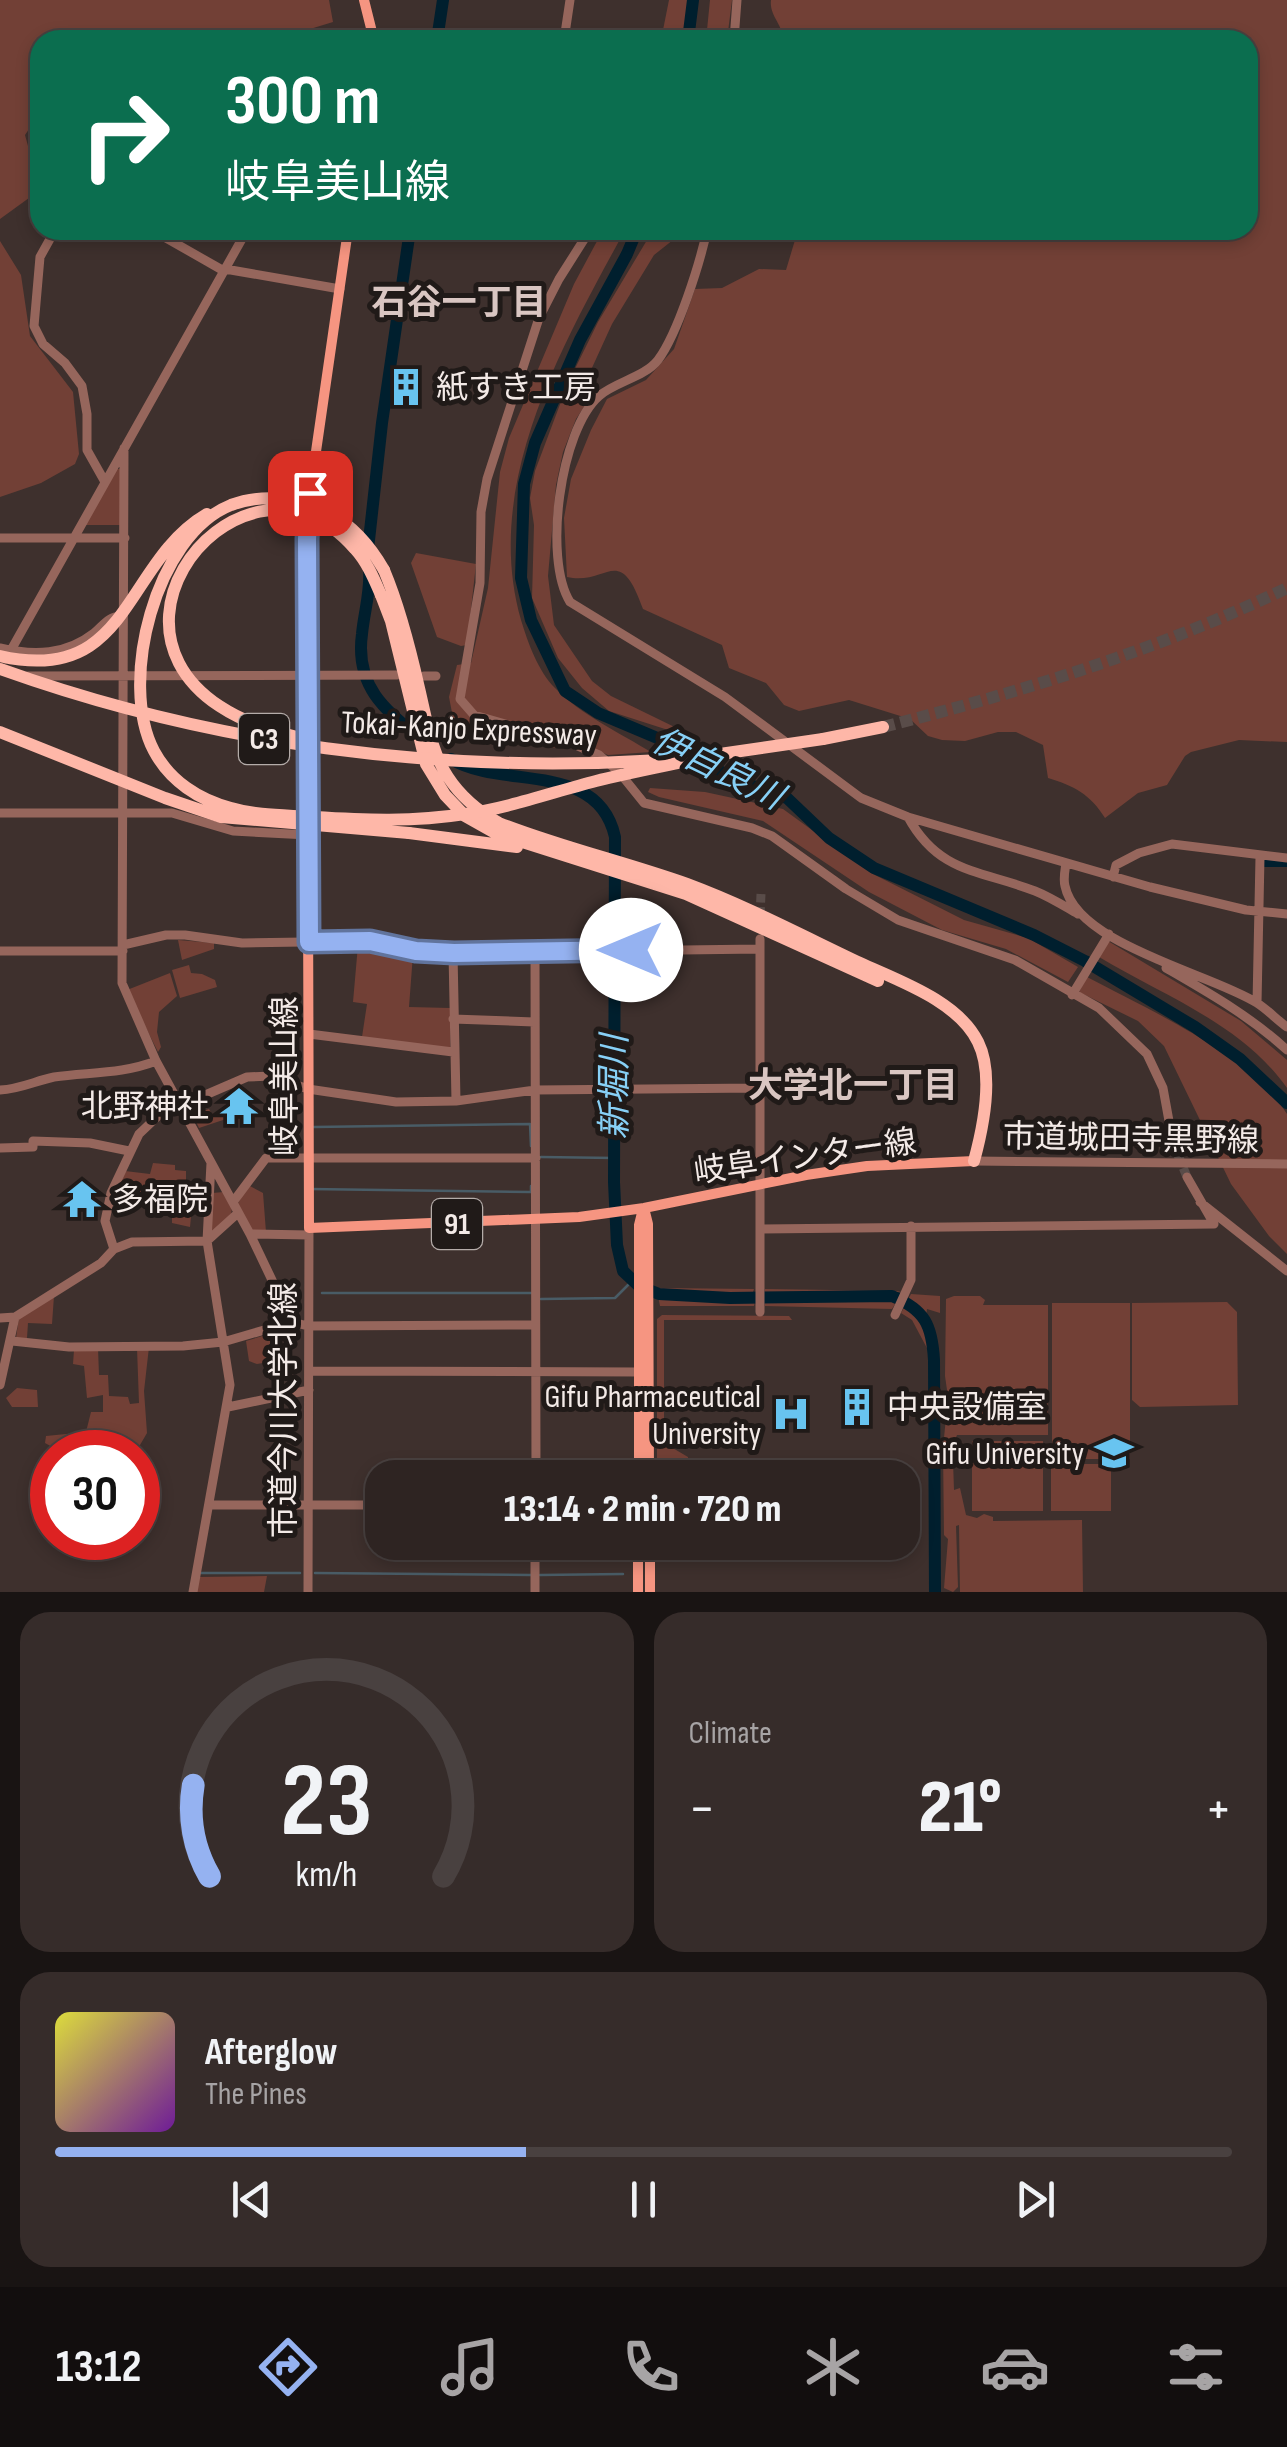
<!DOCTYPE html>
<html lang="en">
<head>
<meta charset="utf-8">
<style>
  body { margin:0; font-family:"Sofia Sans Condensed","Noto Sans JP",sans-serif; background:#362c2a; color:#f1f3f6; height:100vh; display:flex; flex-direction:column; font-size:38px; white-space:nowrap }
  * { box-sizing:border-box; margin:0 }
  p { font-size:32px; color:#a7a4a5 }
  .icon { flex:none; width:55px; height:55px; fill:none; stroke:currentColor; stroke-width:2; stroke-linecap:round; stroke-linejoin:round }
  .map { position:relative; height:1592px; overflow:hidden }
  .panel { display:flex; flex-direction:column; gap:20px; padding:20px; background:#191413; flex:1 }
  .panel>* { flex:none }
  .top-card { position:absolute; left:30px; top:30px; width:1228px; height:210px; border-radius:30px; box-shadow:0 5px 15px #0003,0 0 0 2px #494140; background:#0b6e4f; color:#fff; overflow:hidden }
  .speed { position:absolute; left:30px; top:1430px; display:flex; gap:20px; font-size:50px; font-weight:700; text-align:center }
  .speed>* { display:grid; place-content:center; width:130px; height:130px; border-radius:50%; background:#2e2422; box-shadow:0 5px 15px #0003,0 0 0 2px #494140; line-height:1 }
  .speed .limit { border:15px solid #d22; background:#fff; color:#111 }
  .pin { position:absolute; display:grid; place-items:center; width:85px; height:85px; color:#fff; margin:-42px; border-radius:20px; box-shadow:0 5px 15px #0006 }
  .me { position:absolute; width:110px; margin:-55px; rotate:270deg; stroke-linejoin:round; filter:drop-shadow(0 0 8px #0008) }
  .turn { display:flex; align-items:center; gap:35px; height:210px; padding:0 30px; font-size:45px }
  .turn .icon { width:130px; height:130px; stroke-width:2.5 }
  .turn b { display:block; font-size:70px; line-height:85px }
  .big { font-size:75px; font-weight:800; line-height:1.1 }
  .panel .widget { flex:1; display:flex; flex-direction:column; justify-content:center; gap:15px; min-width:0; padding:0 35px; border-radius:30px; background:#362c2a }
  .panel .dial { align-items:center; gap:0 }
  .dial svg { height:260px; overflow:visible; fill:none; stroke:#494140; stroke-width:7; stroke-linecap:round; text-anchor:middle }
  .dial text { fill:#f1f3f6; stroke:none }
  .song { display:flex; align-items:center; gap:30px }
  .cover { width:120px; height:120px; border-radius:15px; background:linear-gradient(135deg,hsl(60 70% 55%),hsl(280 70% 35%)) }
  .played { height:10px; border-radius:5px; background:linear-gradient(90deg,#95b2f1 40%,#494140 40%) }
  .keys { display:flex; justify-content:space-around; direction:ltr }
  .heat { display:flex; justify-content:space-between; align-items:center; font-size:55px; direction:ltr }
  .panel .tiles { flex:1; display:grid; gap:20px; grid-template-columns:1fr 1fr }
  .widget:last-child { grid-column:span 2 }
  .trip { position:absolute; left:365px; top:1460px; width:555px; height:100px; border-radius:30px; background:#2e2422; box-shadow:0 5px 15px #0003,0 0 0 2px #494140; font-weight:800; line-height:100px; text-align:center }
  .menu { display:flex; height:160px; justify-content:space-around; align-items:center; background:#120e0e; color:#a7a4a5 }
  .menu .icon { width:70px; height:70px }
  .menu .selected { color:#95b2f1 }
  .menu b { font-size:45px; color:#f1f3f6 }
  .map>svg:first-child { display:block }
  .green { fill:#724036 }
  .lines { fill:none; stroke-linecap:round; stroke-linejoin:round }
  .stream { stroke:#495c66; stroke-width:2.5 }
  .river { stroke:#001f2e; stroke-width:12 }
  .minor-tunnel { stroke:#594c49; stroke-width:9; stroke-dasharray:9 4.5; stroke-linecap:butt }
  .highway-tunnel { stroke:#594c49; stroke-width:12; stroke-dasharray:12 6; stroke-linecap:butt }
  .minor { stroke:#96665c; stroke-width:9 }
  .major { stroke:#f69581; stroke-width:10 }
  .highway { stroke:#feb7a8; stroke-width:12 }
  .highway-bridge { stroke:#feb7a8; stroke-width:12 }
  .route-casing { stroke:#61749d; stroke-width:25 }
  .route { stroke:#95b2f1; stroke-width:18 }
  .labels { text-anchor:middle; stroke-width:10; stroke-linejoin:round; paint-order:stroke }
  .shield { fill:#201a18; stroke:#b4aca9; stroke-width:2.5 }
  .shield-label { font-size:30px; font-weight:bold; fill:#f3eae7 }
  .poi-label { font-size:32px; fill:#f3eae7; stroke:#201a18; text-anchor:start }
  .street-label { font-size:32px; fill:#f3eae7; stroke:#201a18 }
  .neighbourhood-label { font-size:35px; font-weight:bold; fill:#d9c6c2; stroke:#201a18 }
  .water-label { font-size:35px; font-style:italic; fill:#87d0f6; stroke:#201a18 }
</style>
</head>
<body>
<div class="map">
<svg width="1287" height="1592" viewBox="0 0 1287 1592">
  <rect width="100%" height="100%" fill="#3e302d"/>
  <path class="green" d="M0 0H329L333 22 274 40H40V122L31 126 25 135 40 190 0 219Z
    M669 0H690L684 40H661Z
    M710 0H732L727 40H706Z
    M771 0H1287V742L1239 740 1191 752 1185 756 1167 785 1138 793 1105 818C1090 794 1074 786 1048 778L1043 745 1016 732H998L965 741 942 740 928 736 910 719 849 700 799 711 784 705 766 683 729 668 722 645 643 609C619 541 608 586 567 577L564 518 571 479 591 430 607 399 646 380 674 349 695 289 722 288 759 269 786 270 798 230H1248V40H783C783 24 769 16 771 0Z
    M603 230H625C562 346 482 484 521 620 528 643 538 671 555 688 581 715 620 733 651 752L608 755 562 735 557 748 484 734 453 718 449 697 457 665 471 663 488 588 500 472 509 438 574 284Z
    M653 230H680L673 240 654 255 612 324 591 370 595 390 576 419 563 452 556 485 548 576 554 625 592 681 611 696 693 736V738L609 711 582 688 558 658 532 598 534 525 530 498 535 471 568 383 598 322Z
    M0 241 21 275 30 336 73 392 79 454 75 464 41 483 0 497Z
    M115 469H121L120 525H83Z
    M416 553 476 564 467 645 461 646 437 637 411 563Z
    M650 788 705 792 783 809 871 873 964 920 1028 938 1078 967 1068 982 1006 949 942 930 869 892 763 821 659 797 648 792Z
    M178 940 214 943V949L182 960Z
    M1108 941 1241 1021 1287 1060V1088C1242 1024 1164 996 1099 957Z
    M358 945H377L413 954 409 1007 450 1008V1049L362 1037 367 1004 353 1002Z
    M189 965 191 973 202 974 215 980 217 987 180 998 172 970Z
    M170 973 177 996 159 1012 157 1032 161 1047 158 1052 127 990Z
    M1087 977C1149 1010 1249 1054 1287 1114V1254L1269 1236 1231 1184 1164 1046 1138 1021 1079 992Z
    M199 1104 203 1111 209 1109 212 1114 223 1112 226 1119 199 1128 189 1107Z
    M153 1163 175 1165V1170L186 1171V1203L192 1206 190 1227 172 1223V1208H165L164 1196 112 1199 125 1171 150 1174Z
    M248 1185 263 1193 266 1232 250 1230 237 1205Z
    M224 1192C240 1217 229 1217 210 1235L212 1193Z
    M659 1288 754 1289 752 1295 659 1293Z
    M765 1289 901 1291 890 1294 765 1295Z
    M911 1294 940 1296V1313L927 1309 925 1325 933 1347 928 1350 912 1320 901 1313Z
    M54 1296 52 1324 28 1323 27 1338H16L19 1317Z
    M658 1296 660 1297 755 1301 754 1306H660Z
    M954 1296H980L985 1300 983 1305H1048V1435H957L949 1454 953 1461 954 1490 960 1488 966 1515 977 1518 984 1514 993 1517V1521L1082 1520 1083 1592H960L959 1525 956 1526 958 1587 953 1592 944 1588 948 1539 944 1535 943 1448 948 1397 945 1376 946 1299Z
    M891 1299 897 1301 892 1309 765 1306V1300Z
    M1227 1302 1237 1312 1238 1405 1140 1407 1132 1400V1303Z
    M1052 1303H1130V1459H1052Z
    M662 1315 789 1316 792 1320H664V1438L671 1447 688 1457 689 1477 657 1478V1319Z
    M269 1334 275 1361 257 1364 249 1361 246 1341Z
    M149 1347 144 1391 147 1433 140 1445H109L75 1452 69 1447 54 1448 45 1443 46 1436 86 1432 91 1412H103V1395L87 1398 84 1366 73 1364 74 1350 98 1348 99 1375H108L109 1396 128 1397 130 1404 139 1403 137 1348Z
    M17 1388 37 1390 38 1407H12L6 1398Z
    M972 1441H1043V1511H972Z
    M1051 1464H1111V1511H1051Z
    M267 1576 264 1592H196L199 1577Z"/>
  <g class="lines">
    <path class="stream" d="M314 1127 530 1124 531 1146
      M541 1157 615 1158
      M310 1189 531 1192V1186
      M322 1293H531
      M541 1299 615 1298 633 1280
      M201 1573H300
      M315 1573 531 1575
      M540 1575 623 1574"/>
    <path class="river" d="M437 40 443 0
      M688 40 693 0
      M637 230 627 254 580 340 535 443 524 484 521 578 531 620 565 691 598 713 681 748 733 779 787 798 829 838 874 868 1034 935 1085 961 1195 1027 1240 1059 1287 1103
      M368 549 382 423 410 230
      M369 569C371 591 364 612 362 634 355 685 384 711 422 739
      M451 759C503 790 598 760 615 837L614 1182 617 1245 623 1271 639 1286 659 1294 730 1298 892 1296C925 1310 932 1325 934 1360L935 1592
      M1265 861H1287"/>
    <path class="minor-tunnel" d="M760 916 761 894
      M1173 1143 1187 1177"/>
    <path class="highway-tunnel" d="M883 727C1021 692 1158 650 1287 588"/>
    <path class="minor" d="M564 40 570 0
      M734 40 737 0
      M55 230 40 257 34 326 43 344 65 363 82 386 87 414V450L105 482
      M152 230 224 271
      M590 230 559 279 539 318 487 479 481 512 480 583 460 699 474 715 571 743 599 755 619 772 644 803 752 828 772 836 846 889 898 920 1015 960 1099 1008 1147 1054 1163 1088 1173 1143
      M707 230C700 263 678 333 658 360 645 377 615 382 599 396 560 430 543 559 570 602L725 697 861 798 908 817 1150 887 1246 910 1287 914
      M225 269 340 289
      M124 448 122 983 156 1061 250 1234 292 1322
      M0 538H125
      M0 648C34 656 66 655 94 633 104 625 107 617 121 616
      M6 659 247 230
      M28 676 397 675
      M424 676H436
      M0 813H172L233 831 308 835
      M908 817C939 874 981 870 1035 891 1050 897 1064 906 1078 914
      M1066 863C1065 870 1063 879 1065 886 1077 945 1212 974 1257 1003 1268 1010 1277 1020 1287 1027
      M1113 877 1116 865 1139 853 1172 844 1287 858
      M760 939V1312
      M123 945 166 935H185L242 943 370 941 417 951 453 953 760 949
      M0 951H123
      M535 951 536 1478
      M453 953 456 1101
      M1166 968C1209 993 1250 1016 1287 1050
      M1072 995 1109 934
      M1257 1003 1260 857
      M453 1019 534 1022
      M309 1034 453 1052
      M0 1090C20 1089 35 1081 54 1077 89 1072 123 1074 156 1061
      M0 1148 33 1147V1141L90 1143 129 1151
      M974 1161 1287 1164
      M1187 1177 1214 1224
      M233 1202 266 1158H536
      M1200 1202 1287 1271
      M761 1229 1214 1224
      M250 1234 309 1235
      M114 1249 105 1221 111 1193 139 1134 159 1115 247 1077 271 1076 308 1089 396 1102 456 1101 535 1090 758 1088
      M895 1315 911 1280V1226
      M0 1318 15 1317 101 1263 114 1249 132 1242 207 1241 238 1213
      M12 1341 69 1347 183 1346 223 1342 292 1322 308 1326 535 1325
      M309 1371 639 1372
      M0 1385 15 1317
      M228 1407 309 1390
      M210 1505H382
      M193 1592 230 1385 207 1241 211 1163
      M308 1592 309 1228
      M535 1592V1542"/>
    <path class="major" d="M364 0 374 40
      M348 230 310 493 307 539 309 1228 579 1217 644 1208 806 1175 867 1166 974 1161
      M644 1208 648 1224 649 1478
      M639 1478V1225L643 1209
      M650 1542V1592
      M638 1592V1542"/>
    <path class="highway" d="M384 570C400 608 410 648 419 688 426 717 431 752 448 777 461 797 478 811 499 823 560 847 625 862 687 884 746 906 803 936 860 963 899 981 958 1001 978 1042 994 1074 983 1128 974 1161
      M381 595 391 621 426 764 445 795 465 816 497 834 686 894 878 981
      M823 739 883 727
      M409 833 517 847"/>
    <path class="highway-bridge" d="M384 570C363 533 334 507 291 500 272 497 250 498 231 505 155 535 118 683 154 751 170 781 199 800 231 808 258 816 286 815 314 817 364 820 414 822 465 814 509 808 553 792 596 781 635 771 675 764 715 755
      M0 656C131 686 123 563 207 514
      M0 669C212 745 437 774 662 760
      M0 732 165 798 221 817 409 833
      M297 737C35 677 237 411 355 549 367 562 374 579 381 595
      M706 756 823 739"/>
  </g>
  <g class="lines">
    <g class="route-casing">
      <path id="route" d="M310 493 307 539 309 942 370 941 416 951 454 953 631 950"/>
    </g>
    <use href="#route" class="route"/>
  </g>
  <defs>
    <g id="building-bare" transform="scale(3)"><path d="M-4-6H4V6H1V3H-1V6H-4ZM-2.5-4.3h1.7v1.8h-1.7ZM.8-4.3h1.7v1.8H.8ZM-2.5-1h1.7V.8h-1.7ZM.8-1h1.7V.8H.8Z" fill="#68c4f0" stroke="#201a18" stroke-width="2.5" paint-order="stroke"/></g>
    <g id="temple-bare" transform="scale(3)"><path d="M0-6L5-2H3V0L6.5 2.5H4V6H1.5V3h-3V6H-4V2.5H-6.5L-3 0V-2H-5Z" fill="#68c4f0" stroke="#201a18" stroke-width="2.5" paint-order="stroke"/></g>
    <g id="hospital-bare" transform="scale(3)"><path d="M-5-5h3v3.5h4V-5h3V5h-3V1.5h-4V5h-3Z" fill="#68c4f0" stroke="#201a18" stroke-width="2.5" paint-order="stroke"/></g>
    <g id="university-bare" transform="scale(3)"><path d="M0-5L7-2L0 1L-7-2ZM-4 1L0 2.5L4 1V4Q0 6-4 4Z" fill="#68c4f0" stroke="#201a18" stroke-width="2.5" paint-order="stroke"/></g>
  </defs>
  <g fill-rule="evenodd">
    <use href="#building-bare" x="406" y="387"/>
    <use href="#temple-bare" x="239" y="1106"/>
    <use href="#temple-bare" x="82" y="1199"/>
    <use href="#building-bare" x="857" y="1407"/>
    <use href="#hospital-bare" x="791" y="1414"/>
    <use href="#university-bare" x="1114" y="1453"/>
  </g>
  <g class="labels">
    <g class="shield">
      <rect x="239" y="714" width="50" height="50" rx="8"/>
      <rect x="432" y="1199" width="50" height="50" rx="8"/>
    </g>
    <g class="shield-label">
      <text x="264" y="749">C3</text>
      <text x="457" y="1234">91</text>
    </g>
    <g class="poi-label">
      <text x="436" y="398">紙すき工房</text>
      <text x="209" y="1117" text-anchor="end">北野神社</text>
      <text x="112" y="1210">多福院</text>
      <text x="761" y="1407" text-anchor="end">Gifu Pharmaceutical<tspan x="761" dy="37">University</tspan></text>
      <text x="887" y="1418">中央設備室</text>
      <text x="1084" y="1464" text-anchor="end">Gifu University</text>
    </g>
    <g class="street-label">
      <text transform="translate(469 728) rotate(3)" y="11">Tokai-Kanjo Expressway</text>
      <text transform="translate(284 1076) rotate(-90)" y="11">岐阜美山線</text>
      <text transform="translate(1131 1138) rotate(1)" y="11">市道城田寺黒野線</text>
      <text transform="translate(805 1156) rotate(-8)" y="11">岐阜インター線</text>
      <text transform="translate(283 1410) rotate(-90)" y="11">市道今川大学北線</text>
    </g>
    <g class="neighbourhood-label">
      <text x="459" y="314">石谷一丁目</text>
      <text x="853" y="1097">大学北一丁目</text>
    </g>
    <g class="water-label">
      <text transform="translate(718 768) rotate(26)" y="12">伊自良川</text>
      <text transform="translate(614 1087) rotate(-90)" y="12">新堀川</text>
    </g>
  </g>
</svg>
<div class="speed"><div class="limit">30</div></div>
<div class="pin" style="left:310px;top:493px;background:#d93025"><svg class="icon" aria-label="arrive" viewBox="0 0 24 24"><path d="M6 21V4h12l-3 4 3 4H6"/></svg></div>
<svg class="me" style="left:631px;top:950px" viewBox="-20 -20 40 40"><circle r="19" fill="#fff"/><path d="M0-13L10 11 0 6-10 11z" fill="#95b2f1"/></svg>
<div class="trip">13:14 · 2 min · 720 m</div>
<div class="top-card">
<div class="turn"><svg class="icon" aria-label="right" viewBox="0 0 24 24"><path d="M7 20v-9h11M14 6l5 5-5 5"/></svg><div><b>300 m</b>岐阜美山線</div></div>
</div>
</div>
<section class="panel">
<div class="tiles">
<div class="widget dial"><svg viewBox="0 0 100 80">
<path d="M14 69A42 42 0 1 1 86 69"/>
<path d="M14 69A42 42 0 0 1 9 41" stroke="#95b2f1"/>
<text x="50" y="56" font-size="32" font-weight="700">23</text>
<text x="50" y="72" font-size="11">km/h</text>
</svg></div>
<div class="widget"><p>Climate</p>
<div class="heat"><a>−</a><b class="big">21°</b><a>+</a></div>
</div>
<div class="widget">
<div class="song"><i class="cover"></i><div><b>Afterglow</b><p>The Pines</p></div></div>
<div class="played"></div>
<div class="keys"><svg class="icon" aria-label="previous" viewBox="0 0 24 24"><path d="M18 5L8 12l10 7zM5 5v14"/></svg><svg class="icon" aria-label="pause" viewBox="0 0 24 24"><path d="M8 5v14M16 5v14"/></svg><svg class="icon" aria-label="next" viewBox="0 0 24 24"><path d="M6 5l10 7-10 7zM19 5v14"/></svg></div>
</div>
</div>
</section>
<nav class="menu">
<b>13:12</b>
<svg class="icon selected" aria-label="directions" viewBox="0 0 24 24"><path d="M12 3l9 9-9 9-9-9zM9 14v-3h6M13 9l2 2-2 2"/></svg>
<svg class="icon" aria-label="music" viewBox="0 0 24 24"><path d="M9 18V5l10-2v13"/><circle cx="6" cy="18" r="3"/><circle cx="16" cy="16" r="3"/></svg>
<svg class="icon" aria-label="phone" viewBox="0 0 24 24"><path d="M5 4h4l2 5-3 2q2 4 5 5l2-3 5 2v4C11 20 4 13 5 4z"/></svg>
<svg class="icon" aria-label="climate" viewBox="0 0 24 24"><path d="M12 3v18M4 7l16 10M4 17L20 7"/></svg>
<svg class="icon" aria-label="car" viewBox="0 0 24 24"><path d="M5 17H2v-5l4-1 3-4h7l3 4 3 1v5h-3M9 17h6M6 11h13"/><circle cx="7" cy="17" r="2"/><circle cx="17" cy="17" r="2"/></svg>
<svg class="icon" aria-label="filters" viewBox="0 0 24 24"><path d="M4 7h16M4 17h16"/><circle cx="9" cy="7" r="2"/><circle cx="15" cy="17" r="2"/></svg>
</nav>
</body>
</html>
